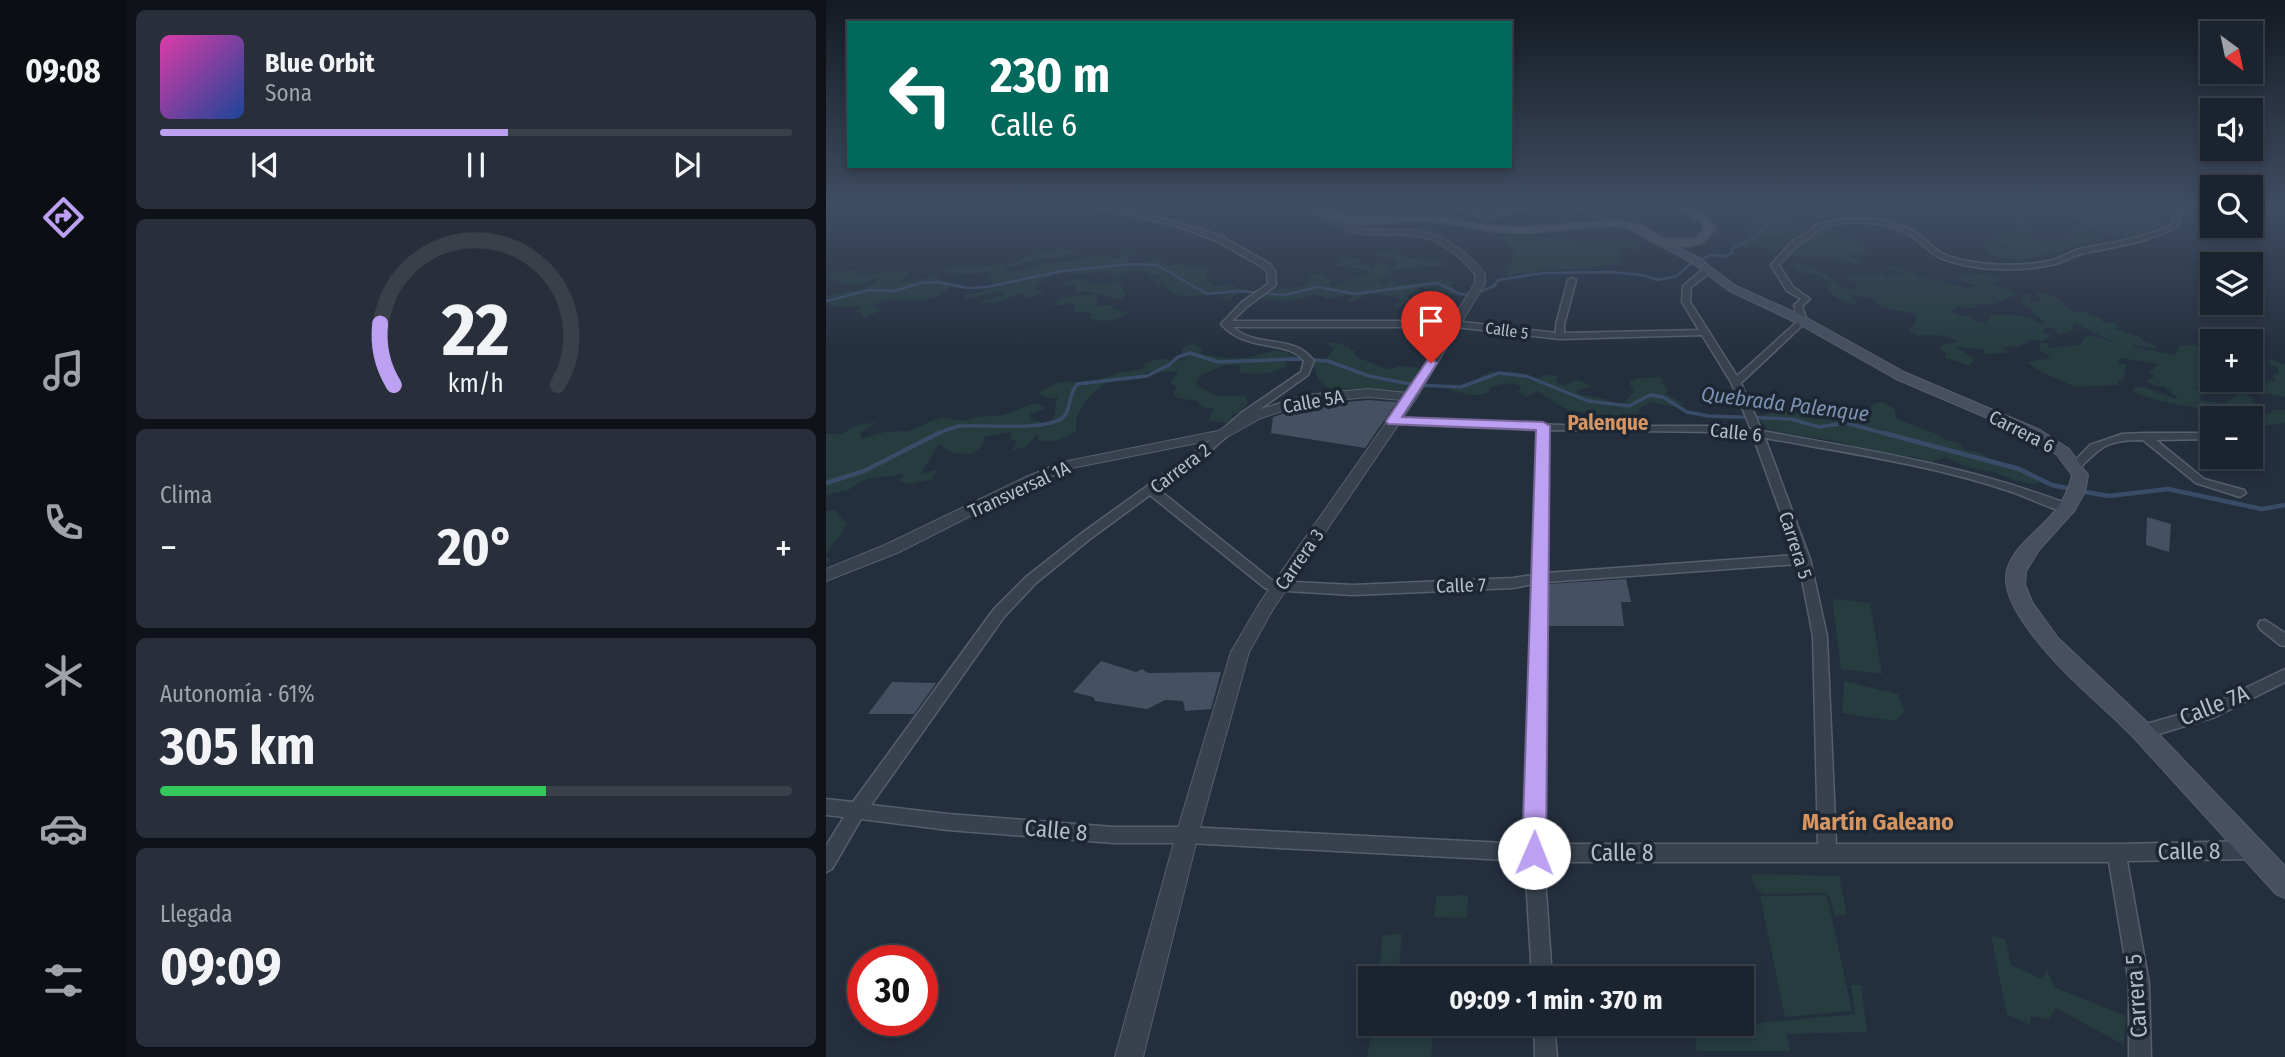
<!DOCTYPE html>
<html lang="es">
<head>
<meta charset="utf-8">
<style>
  body { margin:0; font-family:"Fira Sans Condensed",sans-serif; background:#282f3a; color:#f1f3f6; height:100vh; display:flex; flex-direction:column; font-size:26px; white-space:nowrap }
  * { box-sizing:border-box; margin:0 }
  p { font-size:23px; color:#a0a4aa }
  .icon { flex:none; width:38px; height:38px; fill:none; stroke:currentColor; stroke-width:2; stroke-linecap:round; stroke-linejoin:round }
  .map { position:relative; flex:1; overflow:hidden }
  .details { display:flex; flex-direction:column; gap:10px; padding:10px; background:#0f1319; width:700px }
  .details>* { flex:none }
  .banner { position:absolute; left:21px; top:21px; width:665px; height:147px; border-radius:0px; box-shadow:0 4px 10px #0003,0 0 0 2px #39404a; background:#00695c; color:#fff; overflow:hidden }
  .needle { width:46px; rotate:147deg }
  .controls { position:absolute; left:1374px; top:21px; display:grid; gap:14px }
  .controls a { display:grid; place-items:center; width:63px; height:63px; border-radius:0px; background:#1b232e; box-shadow:0 4px 10px #0003,0 0 0 2px #39404a; font-size:35px }
  .speed { position:absolute; left:21px; top:945px; display:flex; gap:14px; font-size:35px; font-weight:700; text-align:center }
  .speed>* { display:grid; place-content:center; width:91px; height:91px; border-radius:50%; background:#1b232e; box-shadow:0 4px 10px #0003,0 0 0 2px #39404a; line-height:1 }
  .speed .limit { border:10px solid #d22; background:#fff; color:#111 }
  .pin { position:absolute; display:grid; place-items:center; width:60px; height:60px; color:#fff; margin:-72px -30px; border-radius:50% 50% 50% 0; rotate:-45deg; box-shadow:0 0 7px #0007 }
  .pin .icon { rotate:45deg }
  .me { position:absolute; width:77px; margin:-38px; rotate:1deg; stroke-linejoin:round; filter:drop-shadow(0 0 5px #0008) }
  .turn { display:flex; align-items:center; gap:24px; height:147px; padding:0 28px; font-size:32px }
  .turn .icon { width:91px; height:91px; stroke-width:2.5 }
  .turn b { display:block; font-size:49px; line-height:60px }
  .big { font-size:52px; font-weight:700; line-height:1.1 }
  .details .widget { flex:1; display:flex; flex-direction:column; justify-content:center; gap:10px; min-width:0; padding:0 24px; border-radius:10px; background:#282f3a }
  .details .dial { align-items:center; gap:0 }
  .dial svg { height:182px; overflow:visible; fill:none; stroke:#39404a; stroke-width:7; stroke-linecap:round; text-anchor:middle }
  .dial text { fill:#f1f3f6; stroke:none }
  .song { display:flex; align-items:center; gap:21px }
  .cover { width:84px; height:84px; border-radius:10px; background:linear-gradient(135deg,hsl(320 70% 55%),hsl(220 70% 35%)) }
  .played { height:7px; border-radius:4px; background:linear-gradient(90deg,#bca0f2 55%,#39404a 55%) }
  .keys { display:flex; justify-content:space-around; direction:ltr }
  .heat { display:flex; justify-content:space-between; align-items:center; font-size:38px; direction:ltr }
  .charge { height:10px; border-radius:5px; background:linear-gradient(90deg,#34c759 61%,#39404a 0) }
  .trip { position:absolute; left:532px; top:966px; width:396px; height:70px; border-radius:0px; background:#1b232e; box-shadow:0 4px 10px #0003,0 0 0 2px #39404a; font-weight:700; line-height:70px; text-align:center }
  main { display:flex; flex:1; min-height:0 }
  .menu { display:flex; flex-direction:column; width:126px; justify-content:space-around; align-items:center; background:#0b0e12; color:#a0a4aa }
  .menu .icon { width:49px; height:49px }
  .menu .active { color:#bca0f2 }
  .menu b { font-size:32px; color:#f1f3f6 }
  .map>svg:first-child { display:block }
  .green { fill:#263c3f }
  .lines { fill:none; stroke-linecap:round; stroke-linejoin:round }
  .stream-far2 { stroke:#394c67; stroke-width:2.5 }
  .stream-far1 { stroke:#394c67; stroke-width:3.5 }
  .stream { stroke:#394c67; stroke-width:4.5 }
  .building { fill:#455162 }
  .minor-casing { stroke:#565f6c; stroke-width:3 }
  .tertiary-casing { stroke:#565f6c; stroke-width:2 }
  .secondary-casing { stroke:#565f6c; stroke-width:2 }
  .primary-casing { stroke:#414a57; stroke-width:3 }
  .minor { fill:#38414e; fill-rule:evenodd }
  .tertiary { fill:#38414e; fill-rule:evenodd }
  .secondary { fill:#465061; fill-rule:evenodd }
  .primary { fill:#56606e; fill-rule:evenodd }
  .route { fill:#bca0f2; stroke:#7a689d; stroke-width:2 }
  .labels { text-anchor:middle; stroke-width:7; stroke-linejoin:round; paint-order:stroke }
  .far-street-label { font-size:16px; fill:#b4bcc9; stroke:#1d2633 }
  .street-label { font-size:19px; fill:#b4bcc9; stroke:#1d2633 }
  .water-label { font-size:21px; font-style:italic; fill:#7c92b1; stroke:#1d2633 }
  .neighbourhood-label { font-size:21px; font-weight:bold; fill:#d59563; stroke:#1d2633 }
  .near-street-label { font-size:23px; fill:#b4bcc9; stroke:#1d2633 }
  .near-neighbourhood-label { font-size:24px; font-weight:bold; fill:#d59563; stroke:#1d2633 }
</style>
</head>
<body>
<main>
<nav class="menu">
<b>09:08</b>
<svg class="icon active" aria-label="directions" viewBox="0 0 24 24"><path d="M12 3l9 9-9 9-9-9zM9 14v-3h6M13 9l2 2-2 2"/></svg>
<svg class="icon" aria-label="music" viewBox="0 0 24 24"><path d="M9 18V5l10-2v13"/><circle cx="6" cy="18" r="3"/><circle cx="16" cy="16" r="3"/></svg>
<svg class="icon" aria-label="phone" viewBox="0 0 24 24"><path d="M5 4h4l2 5-3 2q2 4 5 5l2-3 5 2v4C11 20 4 13 5 4z"/></svg>
<svg class="icon" aria-label="climate" viewBox="0 0 24 24"><path d="M12 3v18M4 7l16 10M4 17L20 7"/></svg>
<svg class="icon" aria-label="car" viewBox="0 0 24 24"><path d="M5 17H2v-5l4-1 3-4h7l3 4 3 1v5h-3M9 17h6M6 11h13"/><circle cx="7" cy="17" r="2"/><circle cx="17" cy="17" r="2"/></svg>
<svg class="icon" aria-label="filters" viewBox="0 0 24 24"><path d="M4 7h16M4 17h16"/><circle cx="9" cy="7" r="2"/><circle cx="15" cy="17" r="2"/></svg>
</nav>
<section class="details">
<div class="widget">
<div class="song"><i class="cover"></i><div><b>Blue Orbit</b><p>Sona</p></div></div>
<div class="played"></div>
<div class="keys"><svg class="icon" aria-label="previous" viewBox="0 0 24 24"><path d="M18 5L8 12l10 7zM5 5v14"/></svg><svg class="icon" aria-label="pause" viewBox="0 0 24 24"><path d="M8 5v14M16 5v14"/></svg><svg class="icon" aria-label="next" viewBox="0 0 24 24"><path d="M6 5l10 7-10 7zM19 5v14"/></svg></div>
</div>
<div class="widget dial"><svg viewBox="0 0 100 80">
<path d="M14 69A42 42 0 1 1 86 69"/>
<path d="M14 69A42 42 0 0 1 8 42" stroke="#bca0f2"/>
<text x="50" y="56" font-size="32" font-weight="700">22</text>
<text x="50" y="72" font-size="11">km/h</text>
</svg></div>
<div class="widget"><p>Clima</p>
<div class="heat"><a>−</a><b class="big">20°</b><a>+</a></div>
</div>
<div class="widget"><p>Autonomía · 61%</p><b class="big">305 km</b><div class="charge"></div></div>
<div class="widget"><p>Llegada</p><b class="big">09:09</b></div>
</section>
<div class="map">
<svg width="1459" height="1057" viewBox="0 0 1459 1057">
  <rect width="100%" height="100%" fill="#242f3e"/>
  <path class="green" d="M918 206H961L963 209 968 206H989L987 209 1001 211 1006 216 968 219V223L980 227C976 235 968 240 960 242L953 236 936 237 934 241 958 247 949 253 928 241 923 248 908 245 907 243 920 237 918 232 925 227 926 221 934 219 920 211Z
    M1243 206H1330L1325 212 1333 216 1329 210 1332 209 1357 207 1346 211 1338 222 1328 227V232L1314 235 1306 231V237L1262 229 1276 240C1233 245 1198 275 1155 249H1163L1158 246 1163 244 1179 250V245L1164 237 1183 232 1197 234 1190 221 1175 214H1185L1184 211 1163 207H1190L1195 214 1193 218 1200 225 1205 239 1225 245 1246 240 1243 236H1258L1245 228 1250 224H1262L1237 217 1236 214 1261 216Z
    M1007 218 1013 223 1010 230 1020 237 1034 242 1031 244 1040 248 1039 255 1024 254 1025 258 1036 260 1035 262 1030 264 1003 257 961 256C965 249 1002 220 1007 218Z
    M702 234 717 238 733 236 762 245 809 244 813 251 801 247 794 249 795 254 789 257 795 260V263L758 269 717 270 699 275 695 272 685 276 679 274 688 258V252L674 236Z
    M231 250H248L250 253C235 259 222 256 206 260 196 262 192 266 181 266L180 271C196 273 206 266 223 264 240 261 256 262 273 255 280 257 288 260 295 257L291 255 312 253 302 258 303 260 297 268 330 259 340 263 339 266 358 264 361 268H382L380 279 389 286 406 284 410 288 420 290 399 300H392L403 295C388 288 348 308 338 283L327 284 330 279 336 278 334 275 324 276 316 271H306L291 278 278 271 245 275 243 272 225 275 213 284 211 290 219 293 200 298 197 292 175 301 153 304 152 302 177 295 178 291 135 300 139 295 158 291 157 289 174 287V284L167 283 162 276 172 272 126 275 119 272 120 269 185 264 205 255Z
    M560 250 578 257 626 264 564 270 566 276 551 279 554 284H560L564 280 572 285C589 282 609 279 629 281L626 286 633 295C621 293 602 292 592 287V292L580 296 584 300 571 308 568 306 574 300 572 297 543 293 525 302 520 301 526 297 522 295 501 299 490 294 464 301 433 299 446 291 447 288C462 288 469 291 483 282V275L496 273 506 281 503 286H508L541 273 540 270 509 265 517 260 534 259 535 263H529V265H544V268H548L549 263 561 264 567 268 571 265 568 263 571 259 547 256Z
    M970 262 999 274 1015 286 1032 291 1030 284 1014 277H1045L1055 273 1061 279 1064 275 1082 277 1078 273 1061 269 1065 266 1069 269 1090 272 1087 273 1089 275 1141 288 1150 286 1127 277H1149V273L1174 278 1169 282H1161L1192 294 1168 304 1149 305 1151 308 1131 307 1125 311 1129 315 1145 317 1147 320 1159 324 1166 315C1182 314 1206 315 1217 326L1219 322 1206 312 1208 310 1194 303 1199 293 1204 295 1205 302H1217L1210 295 1215 292 1232 299 1248 313 1257 311 1278 320 1274 322 1290 323 1292 328H1287L1316 338V341L1329 345 1331 349 1306 345 1308 347 1350 355 1353 346 1371 345 1374 357 1386 361V369L1379 370 1373 378 1383 384 1385 390 1367 387 1374 392V400L1398 404 1412 394C1404 387 1394 388 1387 380H1424L1425 376 1449 382 1447 375 1452 373 1453 368 1441 362 1444 359 1459 364V397L1422 390 1420 393 1435 408 1434 415 1446 413 1445 410H1459V423L1425 427 1424 418H1386C1375 405 1360 407 1345 403 1332 401 1319 396 1306 392L1309 387C1326 386 1337 397 1353 399L1338 386 1333 387 1320 382 1329 376 1323 372 1332 364 1295 358 1292 363 1300 364 1298 379 1292 381V385L1249 387 1211 370 1201 362 1225 358 1214 350V343H1222L1223 348 1254 345 1259 337 1267 336 1289 343 1247 322V331L1233 335 1228 328H1219L1216 332 1223 335V338L1216 341 1206 339 1194 346 1177 347 1183 353 1159 354 1157 349 1130 347 1149 359 1143 366 1120 358 1119 352 1113 349 1116 345 1132 342C1125 336 1102 333 1093 336L1083 331 1090 321V314L1057 307 1044 298 1028 296 1024 299 1031 303 1027 305 1008 297 999 286 1004 282C989 272 982 276 967 269Z
    M28 270H35L24 275C38 278 66 269 82 271V275L69 284 116 275 111 279 128 283C100 316 66 288 46 307H52L55 311 37 318V314L30 311 35 306 14 307 0 304V296C17 289 38 294 51 281L48 278C31 291 14 281 0 279L1 275Z
    M260 279 264 284 299 282 294 286 300 294 297 298C287 301 280 292 269 296L273 302 267 306 289 305 287 309 304 312C289 321 278 323 262 318L266 315 262 312H250L248 303 229 306 227 304C235 294 255 296 268 295L267 292 248 291 250 284 232 286 244 281Z
    M505 342 523 346 525 350H529V355L533 358 563 370 574 366 594 368 582 391 575 393C566 389 562 393 553 394 528 397 489 396 488 363L501 358 508 349 500 343Z
    M367 343 378 350 374 353C383 357 409 359 418 358 441 356 447 343 469 357L461 361 460 367C445 374 431 376 414 372L413 366 399 365 374 376 370 383C386 398 398 397 419 395L422 403 413 413 405 416 407 419 401 423 382 421 388 409 376 407 371 401 352 398 348 394 351 387 344 383 352 373C342 368 334 376 324 371 316 375 307 379 299 381 293 382 287 380 282 382 268 389 245 414 251 430 238 438 226 445 212 440V434L200 447 186 450 191 441 185 440V432L159 437 156 446 146 454 127 453 113 444 95 474 112 469 106 479 85 484 72 481 79 474 40 479 22 490 0 495V434H17L27 426 51 422 35 432V439L59 432 82 431 115 417 137 421 151 417 177 415 205 404H213L220 408 204 414 206 421H213L220 427C232 420 227 408 232 397L223 399 212 393 231 383 241 381 255 386 294 372 318 369 319 363C330 358 339 358 350 362L359 358 355 349Z
    M665 371 684 376 690 374 708 382C715 375 722 373 732 377L729 380C737 389 743 383 752 380L766 386 752 390 751 394 781 399 782 405 793 408 808 392 803 382 812 378 835 377 838 380 835 384H838L842 389 840 394 859 405 848 407 825 402 814 408 811 421 804 414 795 416 792 419 795 422 791 425 769 413 743 411 710 391 701 397 693 392 695 386C684 381 674 384 663 388L664 391C649 400 639 392 624 391L626 386 643 383Z
    M1057 402 1068 408 1071 419 1111 434 1120 440 1132 442 1140 451C1152 450 1155 455 1165 459 1183 466 1204 463 1214 483 1194 486 1180 474 1161 471 1145 469 1135 465 1120 457L1104 462C1086 453 1064 457 1046 449L1041 451C1015 438 971 437 941 429L932 416 964 409 975 414 987 413 984 407 1004 410 1007 420 1012 421 1018 414H1037L1049 403Z
    M8 510 21 523C17 537 5 542 0 556L5 561 0 563V511Z
    M1006 599 1044 603 1056 674 1015 669Z
    M1018 681 1072 694 1078 711 1069 721 1016 713Z
    M925 874 1013 876 1021 915 1009 916 1002 893 937 894 927 884Z
    M642 895 641 918 608 917 610 896Z
    M1001 895 1026 1011 959 1017 934 896Z
    M576 934 572 975H554L556 935Z
    M1165 935 1180 940 1185 965 1216 979 1221 970 1228 987 1300 1016 1298 1045 1230 1008 1223 1019 1205 1016 1204 1025 1181 1015Z
    M839 964 842 978H773Z
    M1025 985H1035L1041 1032 961 1034 964 1051H871L867 1029 1029 1014Z
    M547 1024H608L605 1057H541Z"/>
  <g class="lines">
    <path class="stream-far2" d="M0 301 44 290 68 291 95 283 110 282 142 288 161 287 236 271 306 264 331 265 381 294 413 291 459 295 492 287 529 294 611 283 634 294 646 295 668 286 672 280 718 273 785 272 816 275 832 280 851 276 864 264 885 255 899 256 906 253V249C925 242 946 225 955 206"/>
    <path class="stream-far1" d="M108 435C116 432 126 427 134 426 155 424 229 433 240 414 245 404 242 397 251 384L321 376 343 365 352 357 364 353 392 362 471 359 502 361 543 376 589 385 635 387 673 373 700 376 762 401 803 406 824 395 837 397 861 412 883 416 965 419 993 427 1020 423 1064 435"/>
    <path class="stream" d="M1058 433 1193 469 1226 485 1245 489
      M0 483 38 471 113 433
      M1253 491 1283 496 1342 489 1436 509 1459 505"/>
  </g>
  <path class="building" d="M542 400 571 402 539 448 445 433 447 417 482 406Z
    M1321 517 1345 524 1343 552 1320 545Z
    M800 579 805 602H795L798 626H722L723 584Z
    M275 661 310 672 316 669 322 673 395 672 385 709 359 711 357 701 339 700 321 709 269 701 267 697 247 692Z
    M66 682 110 683 88 714H42Z"/>
  <g class="lines">
    <g class="minor-casing">
      <path id="minor" d="M265 206H278L355 223 397 237 444 264 449 271 450 285 422 306 406 321H629L730 333V325L742 280 746 278 750 280 738 325V333L873 330 856 302 857 286 875 271 876 266H882V274L865 287 864 302 911 376 972 321 968 305 975 299 961 291 945 265 965 242 985 231 988 226C1019 215 1063 215 1092 234 1102 241 1110 252 1122 256 1149 266 1196 267 1223 261 1234 259 1243 252 1253 249 1285 242 1316 240 1346 224L1349 213 1363 206H1372L1354 215 1351 226C1322 243 1291 246 1259 253 1247 255 1237 263 1224 265 1191 272 1149 271 1117 259 1105 255 1097 244 1087 237 1062 220 1021 219 993 228L990 233 971 246 953 265 967 287 984 299 976 306 981 321 915 383 936 431C1042 450 1147 467 1247 506L1249 509 1247 512C1233 514 1202 497 1186 492 1106 465 1022 453 939 438L984 559 1001 636 1010 844H1291L1426 841 1432 844 1435 850 1432 856 1426 859 1301 861 1323 983 1325 1057H1303V983L1283 862H718L726 978H706L699 861 361 843H287L122 830 35 819 6 869 0 872V846L18 817 0 815V799L27 802 168 609 200 577 256 533 381 443 415 413 475 372 478 361C462 339 420 353 395 324L416 302 442 284 441 271 438 268 391 241 351 226ZM407 327H629L734 339 876 335 905 382 925 429 893 426H765L563 419V423L567 424 712 430 707 575 687 578 527 585 447 581 332 489 389 447 423 417 482 375 488 361C468 333 430 349 407 327ZM722 430 893 432 927 436 970 555 720 573ZM324 495 439 588 444 590 527 595 687 588 707 584 699 844 361 827H287L122 814 45 805 178 617 210 583 264 539ZM973 564 987 636 992 844H717L720 582Z
        M629 206H638L659 216 693 206H704L660 219 662 224 659 226 657 225 652 216Z
        M1319 433H1386V439L1330 440 1378 479 1418 490 1420 493 1414 497 1370 483 1317 440C1283 440 1276 445 1253 469L1249 470 1243 467 1264 445 1296 434Z
        M1424 433 1430 434 1431 436 1430 438 1424 439Z
        M1439 620 1459 633V646L1454 645 1434 629 1432 625 1434 621Z
        M1459 669V682L1389 717 1316 739 1310 737 1308 732 1310 727 1380 707Z
        M708 1024H728L731 1057H709Z"/>
    </g>
    <g class="tertiary-casing">
      <path id="tertiary" d="M746 206C763 206 773 210 784 223L777 225 765 214Z
        M501 213H507C529 239 566 225 596 231 621 236 644 255 659 274V283L591 397 447 609 423 652 372 835 317 1057H289L350 835 405 652 435 601 576 400 542 397 481 403 435 418 401 437 246 468 210 483 71 553 0 581V569L59 545 200 477 237 462 392 431 425 412 480 395 542 389 581 393 649 283V274C636 259 617 242 596 237 564 229 523 246 500 215Z"/>
    </g>
    <g class="secondary-casing">
      <path id="secondary" d="M831 240H839L873 258 910 286 981 318 1080 373 1214 430 1243 449 1262 475 1259 492 1248 511 1213 550 1200 571 1199 585 1206 602 1232 638 1325 726 1459 866V898L1450 894C1403 843 1357 791 1310 740 1274 703 1232 671 1202 629 1191 614 1176 590 1181 570 1192 533 1236 524 1246 475L1231 455 1204 436 1070 379 973 324 902 290 865 262 831 244Z"/>
    </g>
    <g class="primary-casing">
      <path id="primary" d="M480 206H494L528 217 609 216 660 225 694 227 792 220 818 226 838 239 870 238 878 229 876 223 849 206C865 206 883 213 890 229L877 243C863 247 843 250 830 244 816 237 807 227 791 226 760 225 727 233 695 233 666 234 639 225 610 222 568 218 516 235 480 206Z"/>
    </g>
    <use href="#minor" class="minor"/>
    <use href="#tertiary" class="tertiary"/>
    <use href="#secondary" class="secondary"/>
    <use href="#primary" class="primary"/>
  </g>
  <linearGradient id="sky" x2="0" y2="1"><stop stop-color="#141a22"/><stop offset="0.58" stop-color="#3f4d63"/><stop offset="1" stop-color="#3f4d63" stop-opacity="0"/></linearGradient>
  <rect width="1459" height="354" fill="url(#sky)"/>
  <path class="route" d="M605 359 611 363 576 417 717 422 724 426 720 853 716 861 708 864 700 861 696 853 710 430 562 424 560 421 601 361Z"/>
  <g class="labels">
    <g class="far-street-label">
      <text transform="translate(681 330) rotate(8)" y="6">Calle 5</text>
    </g>
    <g class="street-label">
      <text transform="translate(487 401) rotate(-10)" y="7">Calle 5A</text>
      <text transform="translate(1196 431) rotate(27)" y="7">Carrera 6</text>
      <text transform="translate(910 432) rotate(6)" y="7">Calle 6</text>
      <text transform="translate(354 468) rotate(-37)" y="7">Carrera 2</text>
      <text transform="translate(193 489) rotate(-25)" y="7">Transversal 1A</text>
      <text transform="translate(970 545) rotate(72)" y="7">Carrera 5</text>
      <text transform="translate(473 559) rotate(-55)" y="7">Carrera 3</text>
      <text transform="translate(635 585) rotate(-2)" y="7">Calle 7</text>
    </g>
    <g class="water-label">
      <text transform="translate(959 404) rotate(7)" y="7">Quebrada Palenque</text>
    </g>
    <g class="neighbourhood-label">
      <text x="782" y="430">Palenque</text>
    </g>
    <g class="near-street-label">
      <text transform="translate(1388 705) rotate(-22)" y="8">Calle 7A</text>
      <text transform="translate(230 830) rotate(5)" y="8">Calle 8</text>
      <text transform="translate(1363 851) rotate(-1)" y="8">Calle 8</text>
      <text x="796" y="861">Calle 8</text>
      <text transform="translate(1310 996) rotate(-94)" y="8">Carrera 5</text>
    </g>
    <g class="near-neighbourhood-label">
      <text x="1052" y="830">Martín Galeano</text>
    </g>
  </g>
</svg>
<div class="controls">
<a><svg class="needle" viewBox="-14 -14 28 28"><path d="M0-13l5 13h-10z" fill="#e53935"/><path d="M0 13l5-13h-10z" fill="#a0a4aa"/></svg></a>
<a><svg class="icon" aria-label="sound" viewBox="0 0 24 24"><path d="M4 9h4l5-4v14l-5-4H4zM17 9q2 3 0 6"/></svg></a>
<a><svg class="icon" aria-label="search" viewBox="0 0 24 24"><circle cx="10" cy="10" r="6"/><path d="M15 15l6 6"/></svg></a>
<a><svg class="icon" aria-label="layers" viewBox="0 0 24 24"><path d="M12 4l9 5-9 5-9-5zM3 14l9 5 9-5"/></svg></a>
<a>+</a>
<a>−</a>
</div>
<div class="speed"><div class="limit">30</div></div>
<div class="pin" style="left:605px;top:363px;background:#d93025"><svg class="icon" aria-label="arrive" viewBox="0 0 24 24"><path d="M6 21V4h12l-3 4 3 4H6"/></svg></div>
<svg class="me" style="left:708px;top:853px" viewBox="-20 -20 40 40"><circle r="19" fill="#fff"/><path d="M0-13L10 11 0 6-10 11z" fill="#bca0f2"/></svg>
<div class="trip">09:09 · 1 min · 370 m</div>
<div class="banner">
<div class="turn"><svg class="icon" aria-label="left" viewBox="0 0 24 24"><path d="M17 20v-9H6M10 6l-5 5 5 5"/></svg><div><b>230 m</b>Calle 6</div></div>
</div>
</div>
</main>
</body>
</html>
